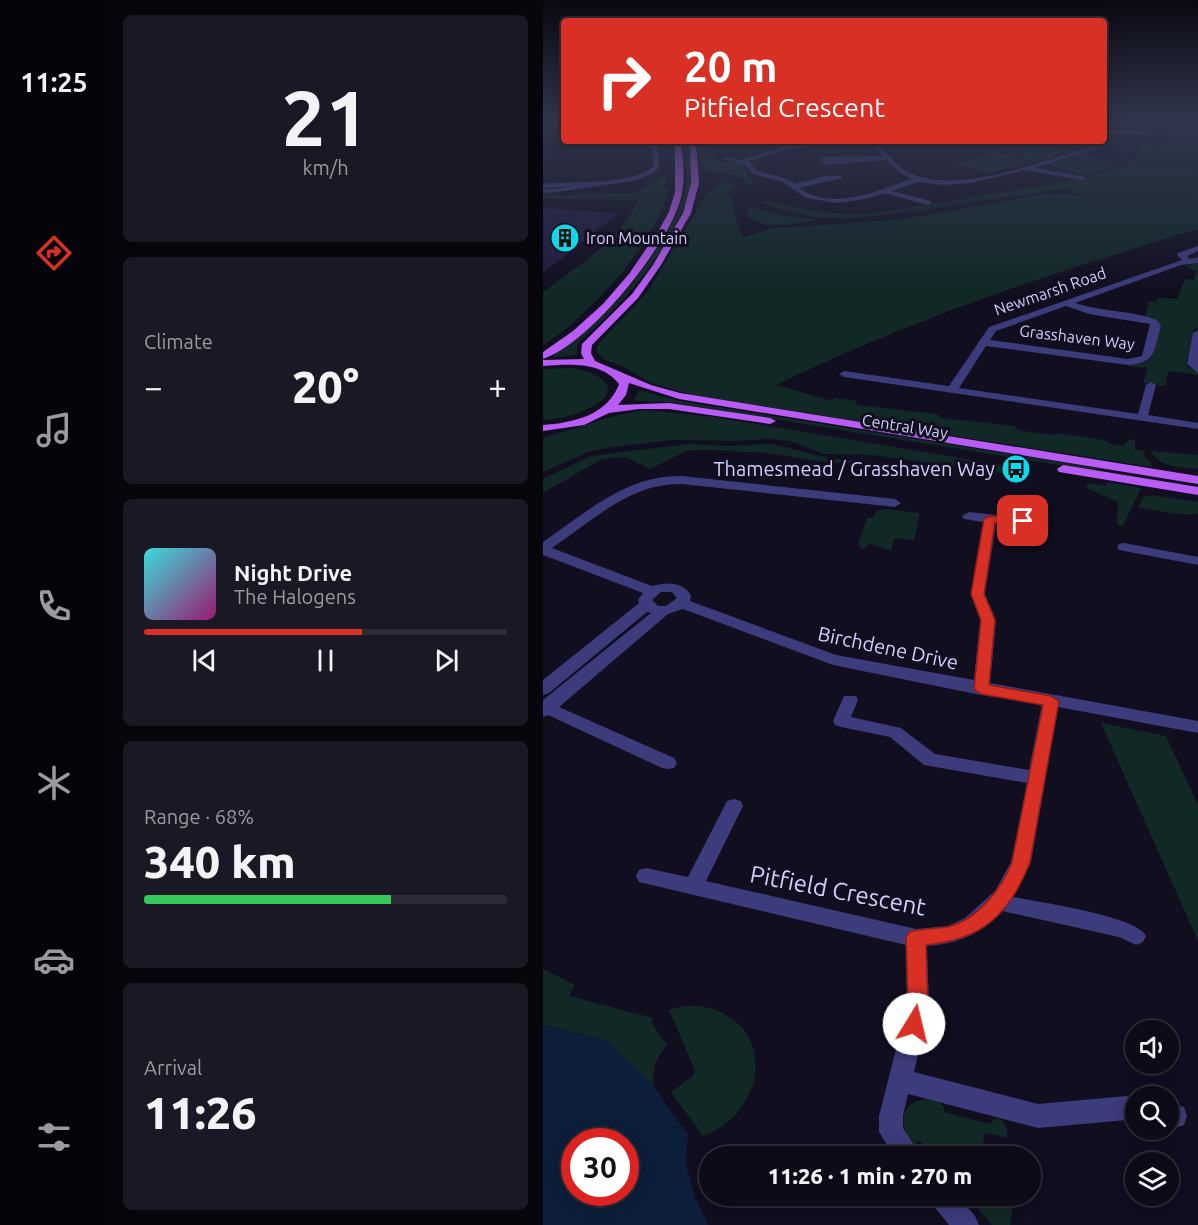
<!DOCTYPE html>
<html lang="en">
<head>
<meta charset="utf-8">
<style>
  body { margin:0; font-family:Ubuntu,sans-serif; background:#1a1824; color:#f1f3f6; height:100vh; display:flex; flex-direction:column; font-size:22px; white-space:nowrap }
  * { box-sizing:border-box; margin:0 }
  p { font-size:20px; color:#9a9aa1 }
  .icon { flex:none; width:33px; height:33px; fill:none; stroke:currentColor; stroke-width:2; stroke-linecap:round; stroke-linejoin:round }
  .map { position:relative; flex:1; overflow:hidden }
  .panel { display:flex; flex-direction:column; gap:15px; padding:15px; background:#07060d; width:435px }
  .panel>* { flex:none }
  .top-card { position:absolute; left:18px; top:18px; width:546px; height:126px; border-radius:6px; box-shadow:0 3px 15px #0003,0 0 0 2px #2c2b36; background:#d93025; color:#fff; overflow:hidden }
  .tools { position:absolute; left:582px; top:1020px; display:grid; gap:12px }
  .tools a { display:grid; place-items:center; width:54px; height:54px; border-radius:50%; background:#0c0a17; box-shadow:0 3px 15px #0003,0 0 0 2px #2c2b36; font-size:30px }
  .speed { position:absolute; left:18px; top:1128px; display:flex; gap:12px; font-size:30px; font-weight:700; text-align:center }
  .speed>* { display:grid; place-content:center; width:78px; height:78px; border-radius:50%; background:#0c0a17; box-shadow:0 3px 15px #0003,0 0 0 2px #2c2b36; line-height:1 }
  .speed .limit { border:9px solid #d22; background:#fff; color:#111 }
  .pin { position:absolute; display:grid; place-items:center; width:51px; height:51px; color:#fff; margin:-26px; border-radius:12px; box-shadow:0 3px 9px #0006 }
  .me { position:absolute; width:66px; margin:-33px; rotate:9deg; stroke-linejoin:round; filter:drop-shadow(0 0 4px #0008) }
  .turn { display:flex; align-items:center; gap:21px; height:126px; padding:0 24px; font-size:27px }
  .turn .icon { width:78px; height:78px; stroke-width:2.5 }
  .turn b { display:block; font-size:42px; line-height:51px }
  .big { font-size:45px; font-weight:800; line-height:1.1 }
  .panel .card { flex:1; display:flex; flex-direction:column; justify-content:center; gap:9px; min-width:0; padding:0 21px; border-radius:9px; background:#1a1824 }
  .panel .dial { align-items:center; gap:0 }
  .dial b { font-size:78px; line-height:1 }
  .song { display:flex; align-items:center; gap:18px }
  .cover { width:72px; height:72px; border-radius:9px; background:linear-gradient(135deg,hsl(180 70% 55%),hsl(320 70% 35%)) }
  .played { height:6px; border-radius:3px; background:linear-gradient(90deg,#d93025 60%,#2c2b36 60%) }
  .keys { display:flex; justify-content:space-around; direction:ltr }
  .heat { display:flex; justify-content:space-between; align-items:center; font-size:33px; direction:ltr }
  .charge { height:9px; border-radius:4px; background:linear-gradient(90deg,#34c759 68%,#2c2b36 0) }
  .trip { position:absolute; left:156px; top:1146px; width:342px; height:60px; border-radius:30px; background:#0c0a17; box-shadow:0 3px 15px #0003,0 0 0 2px #2c2b36; font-weight:800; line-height:60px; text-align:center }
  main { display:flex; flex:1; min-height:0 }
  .tabs { display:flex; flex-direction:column; width:108px; justify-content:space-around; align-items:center; background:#050409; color:#9a9aa1 }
  .tabs .icon { width:42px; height:42px }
  .tabs .current { color:#d93025 }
  .tabs b { font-size:27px; color:#f1f3f6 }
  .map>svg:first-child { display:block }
  .green { fill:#112827 }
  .water { fill:#0c1e3a; fill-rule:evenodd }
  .building { fill:#211b3f }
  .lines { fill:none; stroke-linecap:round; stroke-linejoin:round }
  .minor { fill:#3c3b7b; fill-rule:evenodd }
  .major { fill:#b85cf5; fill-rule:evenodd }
  .route { fill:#d93025; stroke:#8d1f18; stroke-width:1.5 }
  .labels { text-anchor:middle; stroke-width:6; stroke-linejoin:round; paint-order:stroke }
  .far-poi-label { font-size:16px; fill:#d3cefc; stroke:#100e1f; text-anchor:start }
  .far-street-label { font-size:16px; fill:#d3cefc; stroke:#100e1f }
  .poi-label { font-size:20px; fill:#d3cefc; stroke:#100e1f; text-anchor:end }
  .street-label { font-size:20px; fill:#d3cefc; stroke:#100e1f }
  .near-street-label { font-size:24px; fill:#d3cefc; stroke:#100e1f }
</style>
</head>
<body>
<main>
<nav class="tabs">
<b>11:25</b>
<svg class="icon current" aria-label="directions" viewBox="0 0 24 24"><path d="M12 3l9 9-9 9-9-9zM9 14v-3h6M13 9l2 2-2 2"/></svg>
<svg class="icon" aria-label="music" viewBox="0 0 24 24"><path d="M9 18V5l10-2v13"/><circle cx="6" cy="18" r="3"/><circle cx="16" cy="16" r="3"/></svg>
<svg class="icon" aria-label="phone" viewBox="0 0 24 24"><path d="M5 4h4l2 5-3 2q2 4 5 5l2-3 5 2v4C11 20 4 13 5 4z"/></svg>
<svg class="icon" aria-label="climate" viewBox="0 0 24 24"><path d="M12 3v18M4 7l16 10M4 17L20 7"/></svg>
<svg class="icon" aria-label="car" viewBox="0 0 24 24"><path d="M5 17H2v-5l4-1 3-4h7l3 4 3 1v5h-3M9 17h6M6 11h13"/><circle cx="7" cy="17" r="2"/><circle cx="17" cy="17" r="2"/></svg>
<svg class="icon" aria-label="filters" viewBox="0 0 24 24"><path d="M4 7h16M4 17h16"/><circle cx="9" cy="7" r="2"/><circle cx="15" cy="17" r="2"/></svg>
</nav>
<section class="panel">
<div class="card dial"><b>21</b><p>km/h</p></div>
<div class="card"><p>Climate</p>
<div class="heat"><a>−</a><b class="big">20°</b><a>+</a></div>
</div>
<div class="card">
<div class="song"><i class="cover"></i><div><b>Night Drive</b><p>The Halogens</p></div></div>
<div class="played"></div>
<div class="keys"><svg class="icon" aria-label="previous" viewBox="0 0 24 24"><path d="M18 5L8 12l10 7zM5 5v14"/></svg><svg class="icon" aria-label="pause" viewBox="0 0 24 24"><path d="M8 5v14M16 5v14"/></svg><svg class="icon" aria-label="next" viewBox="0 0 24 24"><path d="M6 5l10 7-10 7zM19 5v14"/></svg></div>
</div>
<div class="card"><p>Range · 68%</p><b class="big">340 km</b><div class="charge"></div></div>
<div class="card"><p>Arrival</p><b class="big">11:26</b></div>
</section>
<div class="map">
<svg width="655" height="1225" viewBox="0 0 655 1225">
  <rect width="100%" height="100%" fill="#100e1f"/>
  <path class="green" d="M615 123H655V229C511 272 368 319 233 385L286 400 293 398 313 401 314 405 394 414 399 418 471 426 476 430 507 435 515 433 561 440 567 444 580 446 588 439 592 440V449L601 451 603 459 609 463V467L149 395 108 383 79 366 62 360 53 351 56 343 105 291 165 192C173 184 183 178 194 185L188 186 189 190 184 191 190 201 194 222 200 237 230 228 353 220 496 195 518 194 544 197 523 189 440 200 377 211 306 218 270 217 219 204 224 200C258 209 291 216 327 214L540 179 575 168 601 153 592 151 597 149 596 144 620 145V142L629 141 622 139 627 134 625 130H629L619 127 624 125H615Z
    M139 141H145C147 156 149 172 146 188 143 208 132 225 122 243 97 284 74 309 37 341L34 346V355L12 357 10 355C55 324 89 289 118 242 128 225 139 207 143 187 145 171 142 156 139 141Z
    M155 141H170L174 161 198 164 211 184H206L198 177 164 170 156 154Z
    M442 141H492L526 151 491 162Z
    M452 152 486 162 446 173 412 163Z
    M541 153 573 164 545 176 508 165Z
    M125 173 120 188H126C114 242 46 317 0 345V292C39 263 73 243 96 200L0 199V195L93 193Z
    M209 206 232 214 274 220C255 223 220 232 205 216L204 207Z
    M655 263V327L651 330 643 363 645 367 655 372V375L629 371 625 372 622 386 600 383 605 368 585 366 586 364C614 366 611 348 618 326L615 322 602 317 606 302H613L615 298 634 299 642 279 651 280 653 271 642 266Z
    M28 368C68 374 82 396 37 412 25 417 13 419 0 420V369Z
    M99 391 137 401 554 468 553 471 124 402 91 401 95 392Z
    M101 410 171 417 466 466V469L481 473V476L329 455 281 454 247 441 225 439 194 441 130 440 69 447 45 452 0 472V438L75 415Z
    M145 444 186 446 229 444 286 458 388 468 391 472 314 463H287L224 453 162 450 143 451 107 469 82 457 59 459 0 493V479L48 456Z
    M608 451 655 455V469C638 467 616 468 608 451Z
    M565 482 598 488 580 526 574 525 575 502 543 488 545 483 563 486Z
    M608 495 655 502V514L643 515 595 508 600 497Z
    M341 509 377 513 371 540 351 538 348 551 326 544 319 550 315 544 324 518H330L333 512Z
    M558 723 623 736 655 805V941Z
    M0 969 32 985 26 996 110 1018 108 1022 124 1045C112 1059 109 1069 111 1087L63 1040 0 1025Z
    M140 1006C216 1002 237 1081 181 1125 175 1130 167 1133 160 1136L128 1092 150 1076 152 1070 126 1010Z
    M388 1099 396 1102 401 1107V1112L447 1124 453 1118 459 1120 464 1128V1138L442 1133 438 1154 444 1156H391L377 1141 372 1144 366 1143C356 1119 358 1100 388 1099Z
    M424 1196H471L467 1225H449Z"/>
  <path class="water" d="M0 1025 63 1040 111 1087 145 1135 143 1162 152 1197 165 1225H0ZM32 1142H82V1192H32Z"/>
  <path class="building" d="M0 208 76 213 0 273Z"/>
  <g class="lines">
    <path class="minor" d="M561 129 603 131 606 133 603 135 561 133Z
      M101 141H108L115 148 116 168 109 174 89 181 0 194V190L31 186 0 188V184C32 180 83 187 110 167L109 149Z
      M189 141H205L191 144Z
      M287 141H314L249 148 206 161 214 171 244 179 252 184 282 176H299V178L256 188C289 212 336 190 369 179L357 173 343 160 282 165 277 159 280 157 340 156 328 141H334C343 151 351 165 363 171 412 198 500 160 551 146L555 141H561L555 148 491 168 542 177 540 180 483 170 427 183 401 185 375 182 349 191 388 201 389 203 385 205 342 193 323 199 294 203 263 198 240 182 210 174 203 165 181 159 184 157 198 160 248 144Z
      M655 246V251L644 256 647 259 655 257V263L638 265 532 303C559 312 588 310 614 320L618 326C611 350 614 363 585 365L443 346 416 388 595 414 603 385 608 382 613 385 605 415 655 423V429L301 377 296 374 301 371 406 386 446 327 639 260 634 255 635 253ZM523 306 546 314 607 324 599 356 585 359 447 340 453 331Z
      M655 330V373L644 364 650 333Z
      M139 476 352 499 358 503 352 507 139 484C87 483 49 521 9 548L109 586C124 582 138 581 148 595L147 601 293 655 431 680 437 620 428 594 440 522 421 519 419 516 426 512 502 520 504 523 502 526 497 527 453 523 442 594 453 620 447 683 655 721V733L515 707 488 862 470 897C495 902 594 916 603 936L600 942 593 945 576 937 459 911C439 934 414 944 384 946L386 1006 371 1072 495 1104 584 1096 592 1098V1122L584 1120 495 1128 365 1094 360 1116V1128L378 1156H351L336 1132V1116L364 1006 363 945 96 882 93 876 96 870 103 868 145 877 184 801 191 799 198 801 200 806 163 881 373 929 405 926 422 918 452 891 468 862 484 783 381 765 347 737 298 727 292 725 290 721 301 696H313L315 700 308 717 358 728 392 754 486 770 499 704 438 695 290 665 140 609 125 614 16 707 131 758 134 763 131 768 125 769 119 768 5 715 0 717V700L108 613 104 612 6 693 0 695V680L96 603 95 600 100 593 0 555V542C44 512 83 475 139 476ZM118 592H129L134 598 123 606H115L109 600Z
      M581 543 655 557V565L576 550 574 547 576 544Z
      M626 1103 641 1107 644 1116 641 1125 632 1128 626 1127Z
      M386 1196H415L432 1216 436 1225H406L390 1205Z"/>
    <path class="major" d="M132 141H138C140 161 143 181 137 201 124 247 46 344 0 359V352L30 331 60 304 86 274 116 230 126 212 132 192Z
      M147 141H153L156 183 148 213 118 265 95 298 49 345 48 353 52 361 108 385 137 393 655 476V484L136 399 86 383 83 395 75 405 126 403 227 418 233 421 227 424 126 409H96L66 413 41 425 0 431V425C30 423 65 415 76 384 59 361 26 364 0 366V360L41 359 38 353 39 344 89 294 110 265 140 213 148 183Z
      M520 465 655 487V495L516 472 514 469Z"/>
  </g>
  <linearGradient id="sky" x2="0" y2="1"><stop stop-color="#090811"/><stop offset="0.41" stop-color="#31364d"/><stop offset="1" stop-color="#31364d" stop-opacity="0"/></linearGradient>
  <rect width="655" height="294" fill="url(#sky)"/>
  <path class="route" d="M447 516 480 518 486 521 480 525 452 523 441 594 452 620 446 685 508 696 516 701 487 862C467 914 439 940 383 945L385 1006 378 1031 371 1034 363 1031 360 1024 365 1006 363 938 366 932C378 928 391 929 404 927 434 920 458 890 469 862L500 705 438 694 431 689 438 620 428 594 441 519Z"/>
  <defs>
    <g id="building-disc" transform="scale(1.5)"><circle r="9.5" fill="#0ed8e9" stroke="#100e1f"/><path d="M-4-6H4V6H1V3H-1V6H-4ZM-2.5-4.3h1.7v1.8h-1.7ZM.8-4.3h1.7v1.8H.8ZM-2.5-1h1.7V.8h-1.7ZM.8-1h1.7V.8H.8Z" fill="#111"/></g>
    <g id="bus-disc" transform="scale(1.5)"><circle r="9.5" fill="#0ed8e9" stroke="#100e1f"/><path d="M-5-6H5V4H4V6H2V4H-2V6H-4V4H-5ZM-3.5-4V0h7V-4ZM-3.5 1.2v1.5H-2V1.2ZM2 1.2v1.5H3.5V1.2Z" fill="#111"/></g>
  </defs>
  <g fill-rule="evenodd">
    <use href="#building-disc" x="22" y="238"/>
    <use href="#bus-disc" x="473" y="469"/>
  </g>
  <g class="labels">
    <g class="far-poi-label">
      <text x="43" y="244">Iron Mountain</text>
    </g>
    <g class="far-street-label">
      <text transform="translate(507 291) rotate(-19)" y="6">Newmarsh Road</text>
      <text transform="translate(534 337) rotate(7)" y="6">Grasshaven Way</text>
      <text transform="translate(362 426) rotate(9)" y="6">Central Way</text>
    </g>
    <g class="poi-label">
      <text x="452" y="476">Thamesmead / Grasshaven Way</text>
    </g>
    <g class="street-label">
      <text transform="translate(345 648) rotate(12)" y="7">Birchdene Drive</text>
    </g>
    <g class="near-street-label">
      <text transform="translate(295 891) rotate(11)" y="8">Pitfield Crescent</text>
    </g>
  </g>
</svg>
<div class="tools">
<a><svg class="icon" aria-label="sound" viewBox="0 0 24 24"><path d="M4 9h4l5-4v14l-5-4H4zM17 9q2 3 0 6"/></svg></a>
<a><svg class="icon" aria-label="search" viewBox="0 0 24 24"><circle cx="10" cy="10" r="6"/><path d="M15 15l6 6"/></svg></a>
<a><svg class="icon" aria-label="layers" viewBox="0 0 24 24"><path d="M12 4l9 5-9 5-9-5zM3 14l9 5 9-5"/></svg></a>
</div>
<div class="speed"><div class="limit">30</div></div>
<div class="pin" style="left:480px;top:521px;background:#d93025"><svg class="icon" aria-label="arrive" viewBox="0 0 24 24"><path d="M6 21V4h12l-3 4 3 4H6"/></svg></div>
<svg class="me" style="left:371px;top:1024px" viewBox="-20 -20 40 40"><circle r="19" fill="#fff"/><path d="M0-13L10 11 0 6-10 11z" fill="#d93025"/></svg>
<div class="trip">11:26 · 1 min · 270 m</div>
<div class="top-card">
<div class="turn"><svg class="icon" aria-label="right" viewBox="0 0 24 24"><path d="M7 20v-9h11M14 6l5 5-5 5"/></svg><div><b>20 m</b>Pitfield Crescent</div></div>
</div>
</div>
</main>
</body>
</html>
